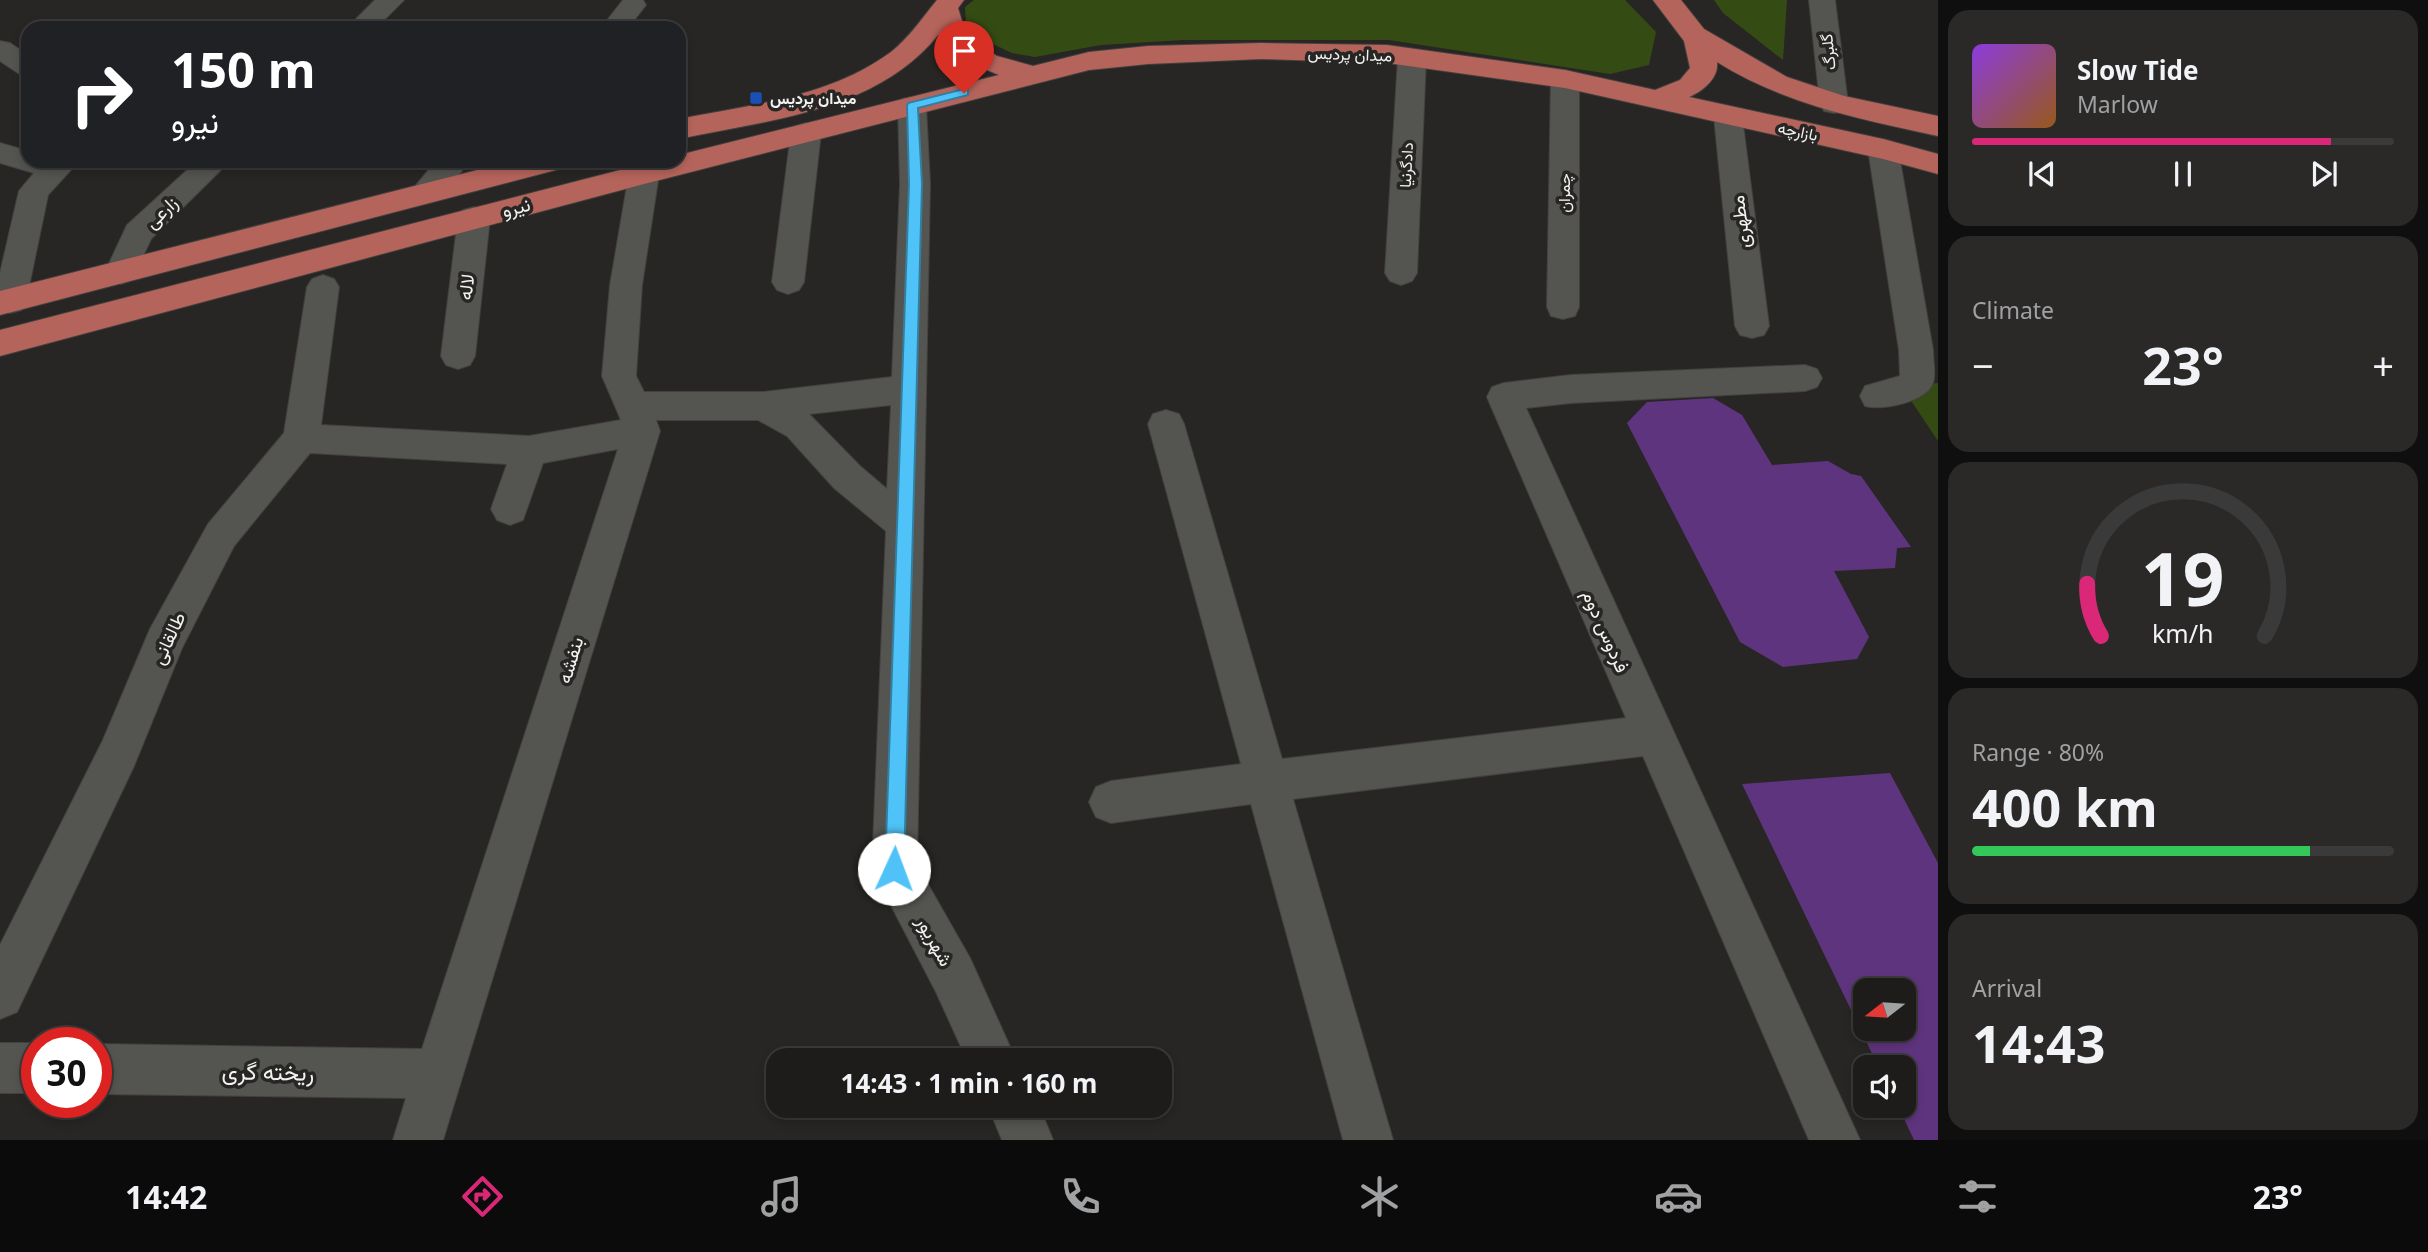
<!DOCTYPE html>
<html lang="en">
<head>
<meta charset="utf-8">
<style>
  body { margin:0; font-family:"Noto Sans",Vazirmatn,sans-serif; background:#2a2928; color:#f1f3f6; height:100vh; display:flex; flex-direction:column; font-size:26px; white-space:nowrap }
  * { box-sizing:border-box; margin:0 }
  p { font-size:23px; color:#a0a1a3 }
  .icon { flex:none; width:38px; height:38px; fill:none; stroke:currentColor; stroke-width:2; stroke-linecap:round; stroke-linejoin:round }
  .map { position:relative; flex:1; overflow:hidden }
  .panel { display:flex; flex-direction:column; gap:10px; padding:10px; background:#100f0f; width:490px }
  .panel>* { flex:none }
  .guide { position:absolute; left:21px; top:21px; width:665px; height:147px; border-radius:21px; box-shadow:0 4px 10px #0003,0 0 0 2px #3b3a3a; background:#202124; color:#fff; overflow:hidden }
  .needle { width:46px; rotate:253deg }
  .controls { position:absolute; left:1853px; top:978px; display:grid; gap:14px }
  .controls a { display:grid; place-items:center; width:63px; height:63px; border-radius:14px; background:#1d1c1b; box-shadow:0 4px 10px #0003,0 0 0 2px #3b3a3a; font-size:35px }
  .speed { position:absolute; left:21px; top:1027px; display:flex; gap:14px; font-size:35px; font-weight:700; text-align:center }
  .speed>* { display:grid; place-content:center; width:91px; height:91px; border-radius:50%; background:#1d1c1b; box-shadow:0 4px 10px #0003,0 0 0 2px #3b3a3a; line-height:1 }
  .speed .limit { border:10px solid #d22; background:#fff; color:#111 }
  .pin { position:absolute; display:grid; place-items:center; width:60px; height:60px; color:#fff; margin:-72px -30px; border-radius:50% 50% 50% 0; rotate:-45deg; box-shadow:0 0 7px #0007 }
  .pin .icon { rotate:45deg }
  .me { position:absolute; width:77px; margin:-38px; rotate:2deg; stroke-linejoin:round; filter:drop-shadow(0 0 5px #0008) }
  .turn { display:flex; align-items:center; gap:24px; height:147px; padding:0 35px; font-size:32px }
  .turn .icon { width:91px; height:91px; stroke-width:2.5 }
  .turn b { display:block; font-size:49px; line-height:60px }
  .big { font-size:52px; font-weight:700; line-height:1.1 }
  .panel .widget { flex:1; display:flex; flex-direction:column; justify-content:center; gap:10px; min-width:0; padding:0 24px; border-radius:21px; background:#2a2928 }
  .panel .dial { align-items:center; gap:0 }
  .dial svg { height:182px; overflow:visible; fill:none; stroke:#3b3a3a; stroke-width:7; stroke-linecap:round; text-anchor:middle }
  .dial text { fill:#f1f3f6; stroke:none }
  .song { display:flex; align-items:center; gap:21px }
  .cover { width:84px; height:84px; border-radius:10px; background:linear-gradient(135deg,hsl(270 70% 55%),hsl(30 70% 35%)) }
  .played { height:7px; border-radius:4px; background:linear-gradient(90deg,#db2777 85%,#3b3a3a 85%) }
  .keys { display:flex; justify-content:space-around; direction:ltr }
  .heat { display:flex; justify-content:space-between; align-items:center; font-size:38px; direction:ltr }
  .charge { height:10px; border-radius:5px; background:linear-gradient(90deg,#34c759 80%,#3b3a3a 0) }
  .trip { position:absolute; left:766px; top:1048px; width:406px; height:70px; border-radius:21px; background:#1d1c1b; box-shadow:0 4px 10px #0003,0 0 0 2px #3b3a3a; font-weight:700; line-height:70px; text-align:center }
  .tab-bar { display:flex; height:112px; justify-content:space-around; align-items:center; background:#0c0b0b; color:#a0a1a3 }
  .tab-bar .icon { width:49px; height:49px }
  .tab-bar .active { color:#db2777 }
  .tab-bar b { font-size:32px; color:#f1f3f6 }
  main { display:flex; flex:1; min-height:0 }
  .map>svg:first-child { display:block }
  .green { fill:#344c14 }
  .building { fill:#5f347e; fill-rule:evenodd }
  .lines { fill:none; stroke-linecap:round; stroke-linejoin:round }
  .minor-casing { stroke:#42413f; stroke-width:2 }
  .major-casing { stroke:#42413f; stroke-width:2 }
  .minor { fill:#545451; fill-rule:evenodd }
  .major { fill:#b5645b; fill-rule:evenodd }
  .route { fill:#4fc3f7; stroke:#337fa1; stroke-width:2 }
  .transit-dot { fill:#1a4fb4; stroke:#272624; stroke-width:2.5 }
  .labels { text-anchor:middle; stroke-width:7; stroke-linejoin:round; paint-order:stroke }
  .far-street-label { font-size:16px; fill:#f2f2f0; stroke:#272624 }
  .far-poi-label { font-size:16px; font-weight:bold; fill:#f2f2f0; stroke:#272624; text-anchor:start }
  .street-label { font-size:19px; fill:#f2f2f0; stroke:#272624 }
  .near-street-label { font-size:23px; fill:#f2f2f0; stroke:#272624 }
</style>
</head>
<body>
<main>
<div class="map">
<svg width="1938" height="1140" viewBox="0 0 1938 1140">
  <rect width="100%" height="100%" fill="#272624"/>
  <path class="green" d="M974 0H1625L1656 32 1649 65 1610 74 1389 40H1183L1101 45 1035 57 1012 53 984 40 966 26 965 7Z
    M1714 0H1787L1783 60 1723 13Z
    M1938 383V441L1902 387Z"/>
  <path class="building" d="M1713 398 1742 415 1772 465 1828 461 1851 474 1861 476 1911 547 1897 548 1895 568 1834 571 1869 637 1857 659 1783 667 1740 642 1627 423 1647 402Z
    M1890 773 1938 863V1140H1914L1898 1106H1904V1068H1879L1742 784ZM1866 990H1904V1029H1866Z"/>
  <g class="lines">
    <g class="minor-casing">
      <path id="minor" d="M375 0H404L376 28H347Z
        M623 0H643L646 5 628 28H601Z
        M1809 0H1835L1848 104 1844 111 1834 113 1824 111 1820 104Z
        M0 41 10 43 28 55V76L18 73 0 61Z
        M1412 49 1422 52 1426 58 1417 273 1412 281 1401 285 1390 281 1385 273 1398 58 1402 52Z
        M1565 70 1575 73 1579 79V307L1575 316 1563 319 1551 316 1547 307 1551 79 1555 73Z
        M912 97 922 99 926 106 930 184 917 865 970 958 1016 1060H967L936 992 872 869 886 531 834 488 787 436 758 420H656L660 431 443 1140H393L406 1098 96 1094V1044L422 1049 618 449 543 463 523 520 510 525 497 520 491 509 507 464 310 453 234 546 182 648 134 766 17 1012 0 1019V945L103 740 150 629 208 524 284 433 307 287 312 279 323 275 334 279 339 287 321 425 529 436 621 420 602 376 610 285 629 174 633 167 644 164 655 167 659 174 642 285 636 376 644 392H763L892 377 900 184 898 106 902 99ZM891 405 887 489 860 466 809 414Z
        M1728 108 1738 110 1742 117 1769 326 1764 335 1752 338 1740 335 1735 326 1714 117 1718 110Z
        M806 123 816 126 821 133 804 282 799 290 788 294 777 290 772 282 791 133 796 126Z
        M1883 139 1893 142 1898 149 1933 350C1933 360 1936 374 1933 383 1927 402 1881 411 1865 406L1860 396 1865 386 1900 376 1899 350 1868 149 1873 142Z
        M0 143 28 151V161H79L48 195 26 301 22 310 10 313 0 310V273L19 191 34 173 0 163Z
        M197 161H230L151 239 132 280 121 284 110 280 105 272 127 225Z
        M436 161H468C456 181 437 209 412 202L408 195Z
        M474 207 485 210 490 218 475 356 470 365 458 369 446 365 441 356 458 218 463 210Z
        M1805 365 1817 369 1822 378 1817 387 1805 391 1571 403 1526 408 1860 1140H1809L1643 756 1293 799 1393 1140H1343L1251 804 1111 823 1096 817 1089 802 1096 787 1111 781 1241 764 1148 424 1153 414 1166 410 1179 414 1184 424 1282 759 1626 718 1487 397 1492 387 1504 383 1571 375Z
        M0 1043H37V1093H0Z
        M988 1106H1039L1053 1140H1002Z"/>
    </g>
    <g class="major-casing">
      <path id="major" d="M937 0H964L958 8 967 37 997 56 1033 66 1089 52 1148 46 1261 43 1387 45 1565 70 1655 90 1680 80 1690 68 1684 41 1653 0H1681L1704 29 1787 77 1844 96 1938 116V136C1860 119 1786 105 1717 62 1719 78 1703 91 1689 97L1883 139 1938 154V174L1883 159 1565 88 1387 63 1261 59 1148 64 1089 70 644 184 0 356V330L655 161H679V155L999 75 956 57 938 35C877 111 769 120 679 139V119C751 105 830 97 891 52 909 38 923 17 937 0Z
        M513 161H567L563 168 552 171 0 315V291Z"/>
    </g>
    <use href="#minor" class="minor"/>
    <use href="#major" class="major"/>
  </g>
  <path class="route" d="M964 89 968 90V95L918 108 922 184 904 869 901 875 894 878 888 875 885 869 909 184 907 106 908 103Z"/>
  <rect class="transit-dot" x="749" y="91" width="14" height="14" rx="3.5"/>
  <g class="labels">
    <g class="far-street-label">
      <text transform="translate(1828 52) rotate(-96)" y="6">گلبرگ</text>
      <text transform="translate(1350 54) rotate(2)" y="6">میدان پردیس</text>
      <text transform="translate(1798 131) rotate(12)" y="6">بازارچه</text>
      <text transform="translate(1406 165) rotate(-87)" y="6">دادگرنیا</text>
      <text transform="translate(1564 193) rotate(-90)" y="6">چمران</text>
    </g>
    <g class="far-poi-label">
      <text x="770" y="104">میدان پردیس</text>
    </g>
    <g class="street-label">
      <text transform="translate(516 207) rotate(-15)" y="7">نیرو</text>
      <text transform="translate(161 212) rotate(-43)" y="7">زارعی</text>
      <text transform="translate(1740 222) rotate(-97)" y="7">مطهری</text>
      <text transform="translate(466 287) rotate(-83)" y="7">لاله</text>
      <text transform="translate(1606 631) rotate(66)" y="7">فردوس دوم</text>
      <text transform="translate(168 638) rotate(-65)" y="7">طالقانی</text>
      <text transform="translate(570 660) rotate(-73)" y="7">بنفشه</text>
      <text transform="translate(935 941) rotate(61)" y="7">شهریور</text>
    </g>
    <g class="near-street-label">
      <text transform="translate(268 1072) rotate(1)" y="8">ریخته گری</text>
    </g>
  </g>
</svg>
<div class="controls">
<a><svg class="needle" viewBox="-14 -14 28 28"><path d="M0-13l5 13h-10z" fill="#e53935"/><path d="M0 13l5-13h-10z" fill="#a0a1a3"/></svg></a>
<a><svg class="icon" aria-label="sound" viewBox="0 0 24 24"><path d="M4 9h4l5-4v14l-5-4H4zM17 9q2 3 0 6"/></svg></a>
</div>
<div class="speed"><div class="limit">30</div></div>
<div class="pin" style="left:964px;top:93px;background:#d93025"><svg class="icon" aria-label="arrive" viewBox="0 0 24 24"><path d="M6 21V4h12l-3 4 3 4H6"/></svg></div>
<svg class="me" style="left:894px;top:869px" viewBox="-20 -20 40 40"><circle r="19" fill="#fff"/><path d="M0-13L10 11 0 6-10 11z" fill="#4fc3f7"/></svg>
<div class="trip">14:43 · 1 min · 160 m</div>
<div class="guide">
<div class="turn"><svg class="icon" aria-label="right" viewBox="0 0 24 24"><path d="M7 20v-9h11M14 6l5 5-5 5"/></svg><div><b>150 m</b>نیرو</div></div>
</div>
</div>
<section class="panel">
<div class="widget">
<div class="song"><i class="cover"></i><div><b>Slow Tide</b><p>Marlow</p></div></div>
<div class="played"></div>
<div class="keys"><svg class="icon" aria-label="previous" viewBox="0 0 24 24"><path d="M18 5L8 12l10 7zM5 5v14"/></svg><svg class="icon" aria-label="pause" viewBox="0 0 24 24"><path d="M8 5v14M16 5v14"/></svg><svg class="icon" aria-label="next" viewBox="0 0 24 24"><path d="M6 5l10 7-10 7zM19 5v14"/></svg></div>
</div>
<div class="widget"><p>Climate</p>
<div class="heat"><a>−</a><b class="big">23°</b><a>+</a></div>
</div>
<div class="widget dial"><svg viewBox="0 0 100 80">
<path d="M14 69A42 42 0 1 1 86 69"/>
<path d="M14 69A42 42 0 0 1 8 46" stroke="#db2777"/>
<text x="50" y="56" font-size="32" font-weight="700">19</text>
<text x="50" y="72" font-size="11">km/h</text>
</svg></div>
<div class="widget"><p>Range · 80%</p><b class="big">400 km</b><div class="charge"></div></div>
<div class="widget"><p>Arrival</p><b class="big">14:43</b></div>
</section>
</main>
<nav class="tab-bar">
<b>14:42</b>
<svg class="icon active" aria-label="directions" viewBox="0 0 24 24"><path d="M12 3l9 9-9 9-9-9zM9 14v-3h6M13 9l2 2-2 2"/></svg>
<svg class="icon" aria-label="music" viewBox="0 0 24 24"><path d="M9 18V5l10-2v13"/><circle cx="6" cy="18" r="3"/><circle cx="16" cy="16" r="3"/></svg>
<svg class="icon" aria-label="phone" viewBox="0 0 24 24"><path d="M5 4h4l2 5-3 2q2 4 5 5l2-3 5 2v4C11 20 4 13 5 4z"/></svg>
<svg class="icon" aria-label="climate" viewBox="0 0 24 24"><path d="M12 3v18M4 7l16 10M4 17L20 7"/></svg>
<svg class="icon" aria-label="car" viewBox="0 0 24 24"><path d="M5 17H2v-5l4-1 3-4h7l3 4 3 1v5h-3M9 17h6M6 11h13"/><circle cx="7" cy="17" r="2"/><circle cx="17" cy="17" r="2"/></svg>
<svg class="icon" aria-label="filters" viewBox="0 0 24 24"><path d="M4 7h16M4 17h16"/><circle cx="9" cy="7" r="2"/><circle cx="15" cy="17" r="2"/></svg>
<b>23°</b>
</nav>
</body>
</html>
